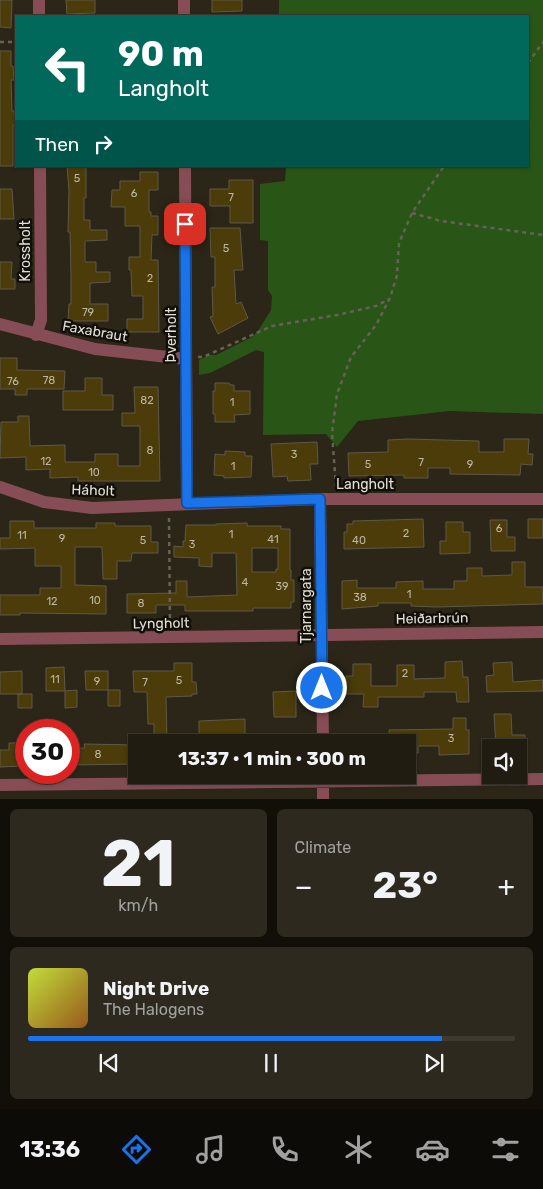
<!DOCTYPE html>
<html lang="en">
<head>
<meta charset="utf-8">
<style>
  body { margin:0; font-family:Rubik,sans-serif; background:#2d291f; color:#f1f3f6; height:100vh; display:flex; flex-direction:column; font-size:19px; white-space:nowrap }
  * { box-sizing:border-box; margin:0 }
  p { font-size:16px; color:#a2a19f }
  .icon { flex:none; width:28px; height:28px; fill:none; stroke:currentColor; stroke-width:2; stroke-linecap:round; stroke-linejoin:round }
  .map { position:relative; height:799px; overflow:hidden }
  .drawer { display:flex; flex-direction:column; gap:10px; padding:10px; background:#120f09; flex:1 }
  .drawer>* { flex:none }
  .guide { position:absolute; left:15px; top:15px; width:514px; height:152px; border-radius:0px; box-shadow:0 1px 4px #0004,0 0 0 1px #3d3a31; background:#00695c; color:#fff; overflow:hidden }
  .buttons { position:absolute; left:482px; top:739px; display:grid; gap:10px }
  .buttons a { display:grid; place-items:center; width:45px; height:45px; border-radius:0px; background:#201c11; box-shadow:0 1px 4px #0004,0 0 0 1px #3d3a31; font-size:25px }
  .speed { position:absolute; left:15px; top:719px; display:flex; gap:10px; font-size:25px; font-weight:700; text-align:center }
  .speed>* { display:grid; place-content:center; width:65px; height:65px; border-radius:50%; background:#201c11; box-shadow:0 1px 4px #0004,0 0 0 1px #3d3a31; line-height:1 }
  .speed .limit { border:8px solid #d22; background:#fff; color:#111 }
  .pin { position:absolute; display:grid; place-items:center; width:42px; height:42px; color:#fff; margin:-21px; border-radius:10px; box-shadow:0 2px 8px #0006 }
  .me { position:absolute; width:55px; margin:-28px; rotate:0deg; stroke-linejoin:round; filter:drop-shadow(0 0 4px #0008) }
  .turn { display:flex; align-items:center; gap:18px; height:105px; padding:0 20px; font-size:22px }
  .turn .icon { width:65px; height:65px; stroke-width:2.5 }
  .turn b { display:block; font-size:35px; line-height:42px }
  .then { display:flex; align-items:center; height:48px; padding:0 20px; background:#0003; gap:10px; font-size:19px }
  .big { font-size:38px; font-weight:700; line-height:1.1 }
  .drawer .widget { flex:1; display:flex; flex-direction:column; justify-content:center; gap:8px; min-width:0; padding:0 18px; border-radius:8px; background:#2d291f }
  .drawer .dial { align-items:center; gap:0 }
  .dial b { font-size:65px; line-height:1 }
  .song { display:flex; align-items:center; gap:15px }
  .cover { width:60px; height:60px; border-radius:8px; background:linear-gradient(135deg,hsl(70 70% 55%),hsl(30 70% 35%)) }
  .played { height:5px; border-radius:2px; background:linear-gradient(90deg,#1a73e8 85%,#3d3a31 85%) }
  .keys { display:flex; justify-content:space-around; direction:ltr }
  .heat { display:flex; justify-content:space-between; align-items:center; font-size:28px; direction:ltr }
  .drawer .tiles { flex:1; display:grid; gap:10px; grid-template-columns:1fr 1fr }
  .widget:last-child { grid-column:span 2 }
  .trip { position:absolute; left:128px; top:734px; width:288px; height:50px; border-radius:0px; background:#201c11; box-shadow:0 1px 4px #0004,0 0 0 1px #3d3a31; font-weight:700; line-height:50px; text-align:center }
  .dock { display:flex; height:80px; justify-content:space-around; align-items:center; background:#0d0b07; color:#a2a19f }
  .dock .icon { width:35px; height:35px }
  .dock .selected { color:#1a73e8 }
  .dock b { font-size:22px; color:#f1f3f6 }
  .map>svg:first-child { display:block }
  .green { fill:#295616 }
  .building { fill:#4b3c09; stroke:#5e5948; fill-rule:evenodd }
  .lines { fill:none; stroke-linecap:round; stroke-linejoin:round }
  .path { stroke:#676255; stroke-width:2.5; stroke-dasharray:4 4; stroke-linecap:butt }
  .minor { stroke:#864d56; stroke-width:12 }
  .route-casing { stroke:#114b97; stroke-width:12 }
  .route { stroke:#1a73e8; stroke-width:9 }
  .labels { text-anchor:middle; stroke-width:5; stroke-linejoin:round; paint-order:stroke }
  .number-label { font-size:11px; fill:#bcb6a2 }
  .street-label { font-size:14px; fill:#e2dfd5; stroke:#120f09 }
</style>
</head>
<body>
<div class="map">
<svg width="543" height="799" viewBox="0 0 543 799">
  <rect width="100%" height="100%" fill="#2b2617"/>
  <path class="green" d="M279 0H543V414L450 411 358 421 337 447 326 434 263 435 264 352 256 350 210 373 199 375V360L209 355H216L252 337 258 331 271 310 272 296 268 290V241L260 240V184L285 181 286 166H528V16H279Z"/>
  <path class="building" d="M0 0H12L11 28 0 27Z
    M66 0H95V13L67 14Z
    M212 0H242V11L212 12Z
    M0 51H11V66H13L14 80H11L12 111H14L15 125H13V166H0Z
    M67 166H86V198H84V220H90V230H107V240L85 241V262H96V272H110V282L90 283V304H108V321H68L69 304H71V275L70 232H68L69 190Z
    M140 172H158V190H149V212H151V216H158V235H152L151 260H158L159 332H127V319H143V296H132L131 270H129V257H140V226H125V207H111L112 190H120V181H140Z
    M229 180H253V223H230V206H210V189H229Z
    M0 189H12L14 219H0Z
    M210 228H240L243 270H234L236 304 241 302 248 318 218 334 210 317 213 316 212 287H215V257H211Z
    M0 262H12L11 279H15V289H0Z
    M0 358H17V370L65 371 64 389H27V395H15V389H0Z
    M85 378H102V395H113V410H63V391H85Z
    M215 383H229L230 385H234V391H250V414L234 415 235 422H215V414H213V391H215Z
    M134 387H158L160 481H78V477L50 478V469L26 470V457L0 458 1 422H18V416H29L30 446 65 445V462H95V454H118V466H140V426H122V413H135Z
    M408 439 479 441V452H504V439H529L528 454H533L532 465 521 464 520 475 450 474V468H428V478H404V475L349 476 348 453 388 452V440Z
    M317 442 318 464H310L311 480 288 481 287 476 273 477 271 444Z
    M225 451 245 452V456H252L251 477 224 478V476L214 475 215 454 225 455Z
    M423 519 424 547 344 549V532H347V524H353V521Z
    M528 519H543V538H528Z
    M490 520H507V537H515V551H491Z
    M10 521H34V528H96V523H115V526H151V542H158V553H132L131 561H117V579H103L102 547H75V585L106 586V614L20 613V615H0V595H40V588H61V566H35V548L0 549V538H10Z
    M446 522H463V532H470V553L440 554V541H446Z
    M247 523V526H281V529H290V570H291V580H294V602H291V608H253V611H185V605H156V613H127V594L176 593V581H187V597L237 595 236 553H212V567L199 566V558L174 557V546L183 547V541H185L186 525H216V524ZM252 548H278V569H276V572H252Z
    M512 562H525V587H543V604L437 607 411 606V603H378V606L342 609V581L357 580V588H396V582L423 581V589H454V581H467V568H482V576L512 575Z
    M462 661 463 677H468L469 702H457L456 692H424V697H378V707H363L364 694H346V676H353V664H371V686H397V665H414V679L445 678V662Z
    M512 662 513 682 543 680V691L487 692 486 676 494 675 493 663Z
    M174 663H192V682H196L197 694H192V696L166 697 167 742H154V724H148L147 692H134L133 671H174Z
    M64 667 65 691H46V668Z
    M22 671V694H0V672Z
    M85 671H108V690H86Z
    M77 690V707L65 708V691Z
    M108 690H120V706H108Z
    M296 691V717H274L273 692Z
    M18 694H32V708H18Z
    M494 714H511L512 735H525V748H496Z
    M453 718H466V730H469V754L439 755V746H418V753H406V742H390L389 730 453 729Z
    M245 719V742H199V721Z
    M9 743H24V766L0 767V750H9Z
    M84 744 136 745V764L69 765V748H85Z"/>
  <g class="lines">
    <path class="path" d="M0 42H16
      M528 63 543 42
      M412 213 441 221 543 235
      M198 357H203L272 326 337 315 376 306 389 299
      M336 487 332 433 337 394 351 357 376 325 390 298 397 275 399 243 412 213 444 166
      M169 518 170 625"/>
    <path class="minor" d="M39 0V16
      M184 0V16
      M185 166 187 503
      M0 324 95 349 186 359
      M36 335 41 320 40 166
      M0 487 44 502 92 508 320 499H543
      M320 499 323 742
      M0 639C181 638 362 634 543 632
      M323 775V799
      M0 785 543 779"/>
  </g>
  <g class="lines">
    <g class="route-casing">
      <path id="route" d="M185 224 187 503 320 499 322 688"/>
    </g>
    <use href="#route" class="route"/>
  </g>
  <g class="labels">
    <g class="number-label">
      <text x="77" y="182">5</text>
      <text x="134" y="197">6</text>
      <text x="231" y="201">7</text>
      <text x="226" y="252">5</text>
      <text x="150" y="282">2</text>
      <text x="88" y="316">79</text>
      <text x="49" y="384">78</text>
      <text x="13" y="385">76</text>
      <text x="147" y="404">82</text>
      <text x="232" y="406">1</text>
      <text x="150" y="454">8</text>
      <text x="294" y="458">3</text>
      <text x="46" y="465">12</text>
      <text x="421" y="466">7</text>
      <text x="368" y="468">5</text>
      <text x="470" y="468">9</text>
      <text x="233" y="470">1</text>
      <text x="94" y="476">10</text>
      <text x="499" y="532">6</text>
      <text x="406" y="537">2</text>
      <text x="231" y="538">1</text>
      <text x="22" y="539">11</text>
      <text x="62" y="542">9</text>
      <text x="273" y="543">41</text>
      <text x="143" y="544">5</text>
      <text x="359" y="544">40</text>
      <text x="192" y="548">3</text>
      <text x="245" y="586">4</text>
      <text x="282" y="590">39</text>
      <text x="409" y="598">1</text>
      <text x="360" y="601">38</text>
      <text x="95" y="604">10</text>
      <text x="52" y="605">12</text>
      <text x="141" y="607">8</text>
      <text x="405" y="677">2</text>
      <text x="55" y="683">11</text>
      <text x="179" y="684">5</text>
      <text x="97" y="685">9</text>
      <text x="145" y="686">7</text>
      <text x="451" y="742">3</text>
      <text x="98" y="758">8</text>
    </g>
    <g class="street-label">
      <text transform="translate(25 251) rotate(-90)" y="5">Krossholt</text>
      <text transform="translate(95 331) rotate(10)" y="5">Faxabraut</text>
      <text transform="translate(171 335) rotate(-90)" y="5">Þverholt</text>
      <text x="365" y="489">Langholt</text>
      <text transform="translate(93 490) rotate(2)" y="5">Háholt</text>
      <text transform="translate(306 606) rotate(-90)" y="5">Tjarnargata</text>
      <text transform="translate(432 618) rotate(-1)" y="5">Heiðarbrún</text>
      <text transform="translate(161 623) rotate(-1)" y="5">Lyngholt</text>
    </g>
  </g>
</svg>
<div class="buttons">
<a><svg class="icon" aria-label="sound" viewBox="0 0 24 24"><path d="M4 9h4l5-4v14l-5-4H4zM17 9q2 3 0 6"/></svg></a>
</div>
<div class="speed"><div class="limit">30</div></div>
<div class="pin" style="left:185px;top:224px;background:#d93025"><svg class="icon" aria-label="arrive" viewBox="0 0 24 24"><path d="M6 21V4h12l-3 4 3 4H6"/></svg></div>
<svg class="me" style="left:322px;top:688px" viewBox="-20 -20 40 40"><circle r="17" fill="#1a73e8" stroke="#fff" stroke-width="3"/><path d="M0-11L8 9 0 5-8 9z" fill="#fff"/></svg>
<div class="trip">13:37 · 1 min · 300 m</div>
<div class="guide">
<div class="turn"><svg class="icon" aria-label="left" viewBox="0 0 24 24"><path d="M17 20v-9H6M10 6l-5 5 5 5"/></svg><div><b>90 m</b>Langholt</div></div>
<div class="then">Then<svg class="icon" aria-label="right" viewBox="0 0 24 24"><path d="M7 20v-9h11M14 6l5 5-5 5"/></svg></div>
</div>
</div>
<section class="drawer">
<div class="tiles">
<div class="widget dial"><b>21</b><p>km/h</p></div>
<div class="widget"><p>Climate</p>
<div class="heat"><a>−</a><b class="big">23°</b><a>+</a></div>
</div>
<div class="widget">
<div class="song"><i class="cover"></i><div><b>Night Drive</b><p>The Halogens</p></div></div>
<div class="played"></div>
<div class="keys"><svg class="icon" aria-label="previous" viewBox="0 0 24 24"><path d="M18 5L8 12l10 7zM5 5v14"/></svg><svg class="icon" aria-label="pause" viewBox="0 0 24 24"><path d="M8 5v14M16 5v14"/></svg><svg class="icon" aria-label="next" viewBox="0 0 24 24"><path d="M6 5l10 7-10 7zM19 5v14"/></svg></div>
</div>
</div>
</section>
<nav class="dock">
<b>13:36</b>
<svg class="icon selected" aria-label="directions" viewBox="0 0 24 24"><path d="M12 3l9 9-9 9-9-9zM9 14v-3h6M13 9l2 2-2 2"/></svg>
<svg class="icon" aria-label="music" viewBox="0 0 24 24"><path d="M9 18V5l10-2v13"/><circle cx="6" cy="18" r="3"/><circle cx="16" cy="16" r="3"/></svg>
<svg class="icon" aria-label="phone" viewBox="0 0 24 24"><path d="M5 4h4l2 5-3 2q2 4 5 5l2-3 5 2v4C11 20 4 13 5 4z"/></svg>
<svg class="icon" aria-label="climate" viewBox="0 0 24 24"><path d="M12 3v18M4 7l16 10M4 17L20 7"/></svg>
<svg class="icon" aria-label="car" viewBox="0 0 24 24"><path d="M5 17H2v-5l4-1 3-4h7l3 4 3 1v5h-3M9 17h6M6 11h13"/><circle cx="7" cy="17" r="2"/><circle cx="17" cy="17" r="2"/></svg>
<svg class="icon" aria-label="filters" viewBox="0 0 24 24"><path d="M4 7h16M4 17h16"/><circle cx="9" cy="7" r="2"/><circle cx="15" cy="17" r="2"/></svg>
</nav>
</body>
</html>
